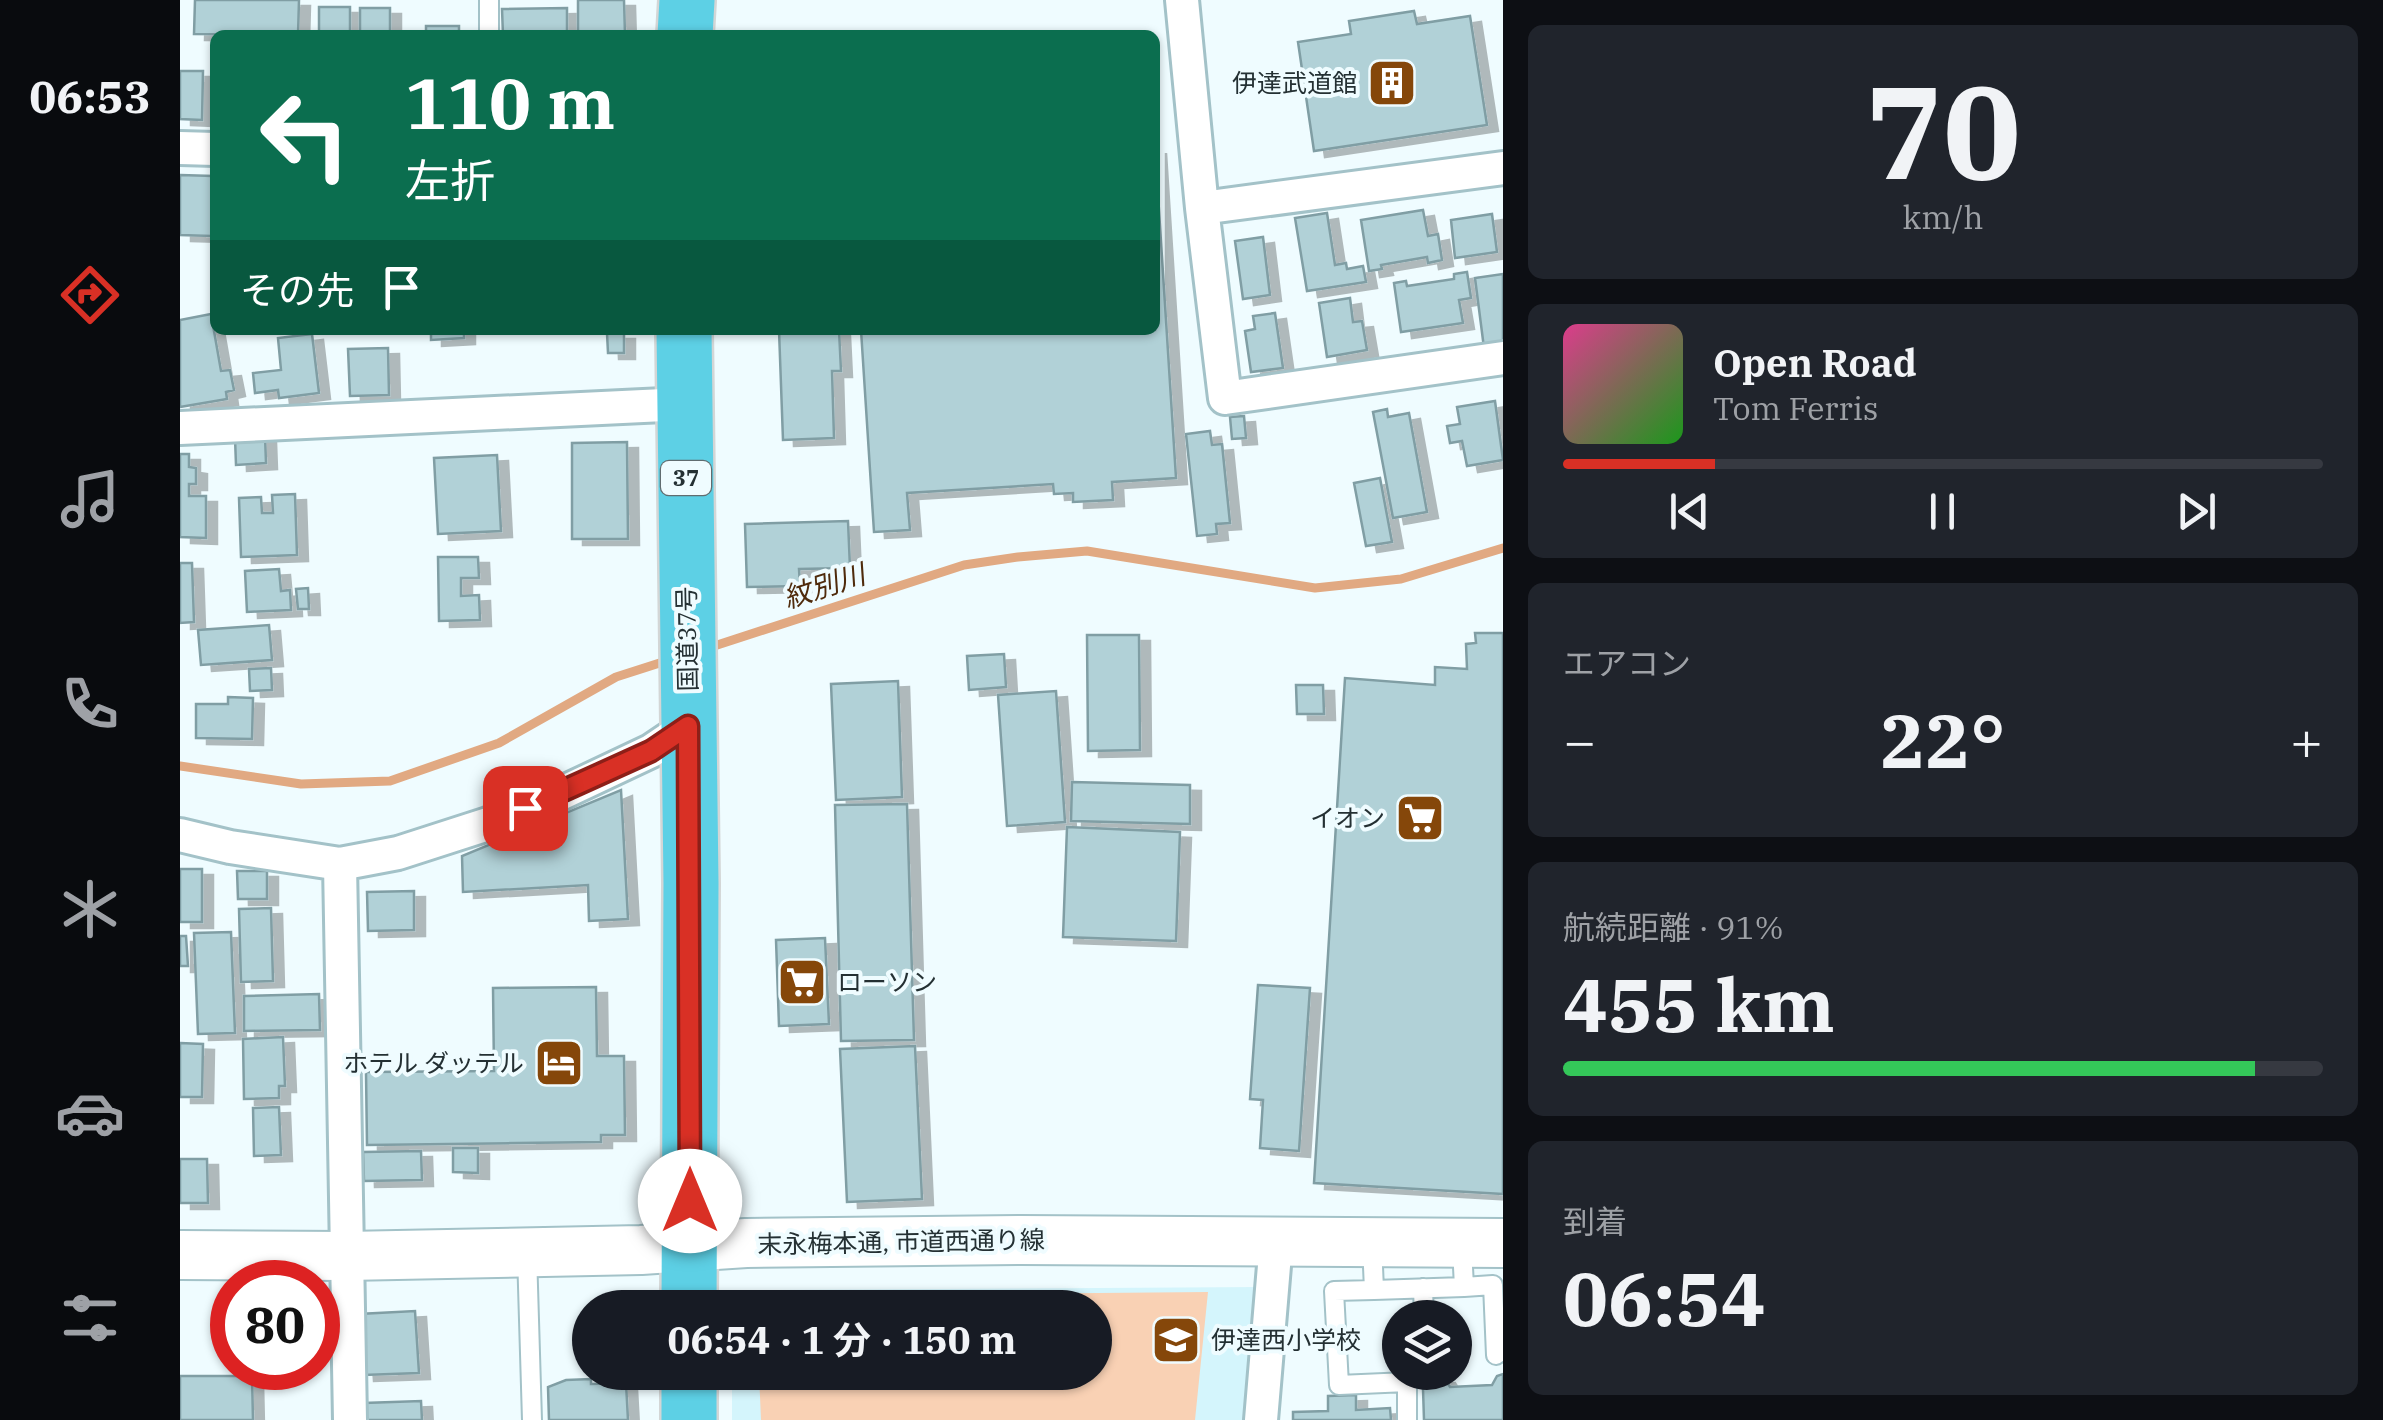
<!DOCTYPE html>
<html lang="ja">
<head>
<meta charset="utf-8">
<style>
  body { margin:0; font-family:"IBM Plex Serif","Noto Sans JP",serif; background:#20242c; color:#f1f3f6; height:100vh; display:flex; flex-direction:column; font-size:38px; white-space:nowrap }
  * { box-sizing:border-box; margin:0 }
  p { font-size:32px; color:#9ea1a6 }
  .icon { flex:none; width:55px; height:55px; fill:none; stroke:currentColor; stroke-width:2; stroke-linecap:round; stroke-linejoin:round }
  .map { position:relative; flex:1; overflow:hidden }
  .panel { display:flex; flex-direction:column; gap:25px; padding:25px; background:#0d0f14; width:880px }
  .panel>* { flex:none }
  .hud { position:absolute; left:30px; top:30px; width:950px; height:305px; border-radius:15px; box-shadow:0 2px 8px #0004; background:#0b6e4f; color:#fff; overflow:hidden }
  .tools { position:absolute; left:1202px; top:1300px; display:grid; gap:20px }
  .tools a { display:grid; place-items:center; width:90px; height:90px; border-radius:50%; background:#171b24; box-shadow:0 2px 8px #0004; font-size:50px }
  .speed { position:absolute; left:30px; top:1260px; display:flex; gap:20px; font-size:50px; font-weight:700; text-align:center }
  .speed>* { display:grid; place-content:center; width:130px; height:130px; border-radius:50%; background:#171b24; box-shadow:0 2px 8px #0004; line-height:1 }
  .speed .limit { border:15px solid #d22; background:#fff; color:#111 }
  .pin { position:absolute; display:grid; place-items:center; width:85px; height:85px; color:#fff; margin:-42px; border-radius:20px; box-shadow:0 5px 15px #0006 }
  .me { position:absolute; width:110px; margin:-55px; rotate:0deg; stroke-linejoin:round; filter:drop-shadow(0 0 8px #0008) }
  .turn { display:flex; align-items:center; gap:35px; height:210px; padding:0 30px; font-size:45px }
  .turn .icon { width:130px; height:130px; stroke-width:2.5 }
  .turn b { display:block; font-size:70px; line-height:85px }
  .then { display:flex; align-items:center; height:95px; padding:0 30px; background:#0003; gap:20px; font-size:38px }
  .big { font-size:75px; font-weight:700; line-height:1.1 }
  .panel .card { flex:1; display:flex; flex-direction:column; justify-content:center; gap:15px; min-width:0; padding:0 35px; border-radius:15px; background:#20242c }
  .panel .dial { align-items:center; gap:0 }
  .dial b { font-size:130px; line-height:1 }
  .song { display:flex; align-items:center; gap:30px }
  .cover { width:120px; height:120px; border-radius:15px; background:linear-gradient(135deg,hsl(330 70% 55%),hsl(120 70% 35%)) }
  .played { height:10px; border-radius:5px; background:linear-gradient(90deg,#d93025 20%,#363941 20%) }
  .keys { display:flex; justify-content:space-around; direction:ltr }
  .heat { display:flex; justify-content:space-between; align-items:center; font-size:55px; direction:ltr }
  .charge { height:15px; border-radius:8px; background:linear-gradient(90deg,#34c759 91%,#363941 0) }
  .trip { position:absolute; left:392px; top:1290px; width:540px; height:100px; border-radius:50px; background:#171b24; box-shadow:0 2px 8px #0004; font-weight:700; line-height:100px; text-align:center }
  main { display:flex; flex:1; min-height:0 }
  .dock { display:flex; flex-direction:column; width:180px; justify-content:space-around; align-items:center; background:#090b0e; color:#9ea1a6 }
  .dock .icon { width:70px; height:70px }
  .dock .selected { color:#d93025 }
  .dock b { font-size:45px; color:#f1f3f6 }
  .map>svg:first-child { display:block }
  .built { fill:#d4f5fc }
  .green { fill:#f9d1b4 }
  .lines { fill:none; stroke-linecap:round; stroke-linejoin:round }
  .stream { stroke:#e1a982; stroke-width:9 }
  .building { fill:#b1d1d7; stroke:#809ea4; stroke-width:2.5; filter:url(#shadow) }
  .lane-casing { stroke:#a3c2c8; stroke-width:22 }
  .street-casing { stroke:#a3c2c8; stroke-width:38 }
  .secondary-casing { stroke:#a3c2c8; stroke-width:52 }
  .highway-casing { stroke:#d3d6d6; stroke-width:60 }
  .lane { stroke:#fff; stroke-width:18 }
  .street { stroke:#fff; stroke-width:32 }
  .secondary { stroke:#fff; stroke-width:48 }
  .highway { stroke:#5dd0e5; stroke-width:55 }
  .route-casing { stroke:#8d1f18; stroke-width:25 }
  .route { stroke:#d93025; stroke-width:18 }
  .labels { text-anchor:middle; stroke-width:8; stroke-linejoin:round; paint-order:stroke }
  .shield { fill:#effcff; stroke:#616d70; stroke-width:2.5 }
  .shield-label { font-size:22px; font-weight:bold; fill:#243033 }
  .poi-label { font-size:25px; fill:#243033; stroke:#effcff; text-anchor:end }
  .street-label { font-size:25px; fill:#243033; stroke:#effcff }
  .water-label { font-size:28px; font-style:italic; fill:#4f2b0c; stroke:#effcff }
</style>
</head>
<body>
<main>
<nav class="dock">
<b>06:53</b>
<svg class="icon selected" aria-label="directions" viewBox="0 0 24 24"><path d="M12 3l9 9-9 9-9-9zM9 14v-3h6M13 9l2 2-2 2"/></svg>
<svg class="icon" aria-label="music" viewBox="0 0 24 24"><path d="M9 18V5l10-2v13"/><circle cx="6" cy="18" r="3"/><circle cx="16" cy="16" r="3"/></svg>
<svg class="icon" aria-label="phone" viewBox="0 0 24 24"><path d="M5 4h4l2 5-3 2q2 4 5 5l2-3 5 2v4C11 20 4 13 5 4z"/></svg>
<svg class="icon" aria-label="climate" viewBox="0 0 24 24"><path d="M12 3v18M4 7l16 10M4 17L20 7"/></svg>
<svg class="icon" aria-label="car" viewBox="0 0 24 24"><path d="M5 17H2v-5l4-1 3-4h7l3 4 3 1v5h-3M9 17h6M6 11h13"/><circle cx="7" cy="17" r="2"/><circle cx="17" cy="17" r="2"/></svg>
<svg class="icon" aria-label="filters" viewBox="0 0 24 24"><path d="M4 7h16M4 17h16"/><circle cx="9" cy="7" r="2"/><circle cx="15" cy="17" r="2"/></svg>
</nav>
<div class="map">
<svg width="1323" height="1420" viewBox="0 0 1323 1420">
  <defs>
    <filter id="shadow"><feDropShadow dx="11" dy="6" stdDeviation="0" flood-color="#0004"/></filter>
  </defs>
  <rect width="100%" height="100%" fill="#effcff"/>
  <path class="built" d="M1081 1287 1069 1420H552V1373L915 1372V1308L578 1307 596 1290Z"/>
  <path class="green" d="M1028 1292 1015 1420H581L579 1373 915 1372V1308L601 1307 610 1296Z"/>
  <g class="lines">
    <path class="stream" d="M528 648 784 565 838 557 907 551 1135 588 1221 579 1323 548
      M0 766 121 784 210 781 319 743 436 677 489 660"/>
  </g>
  <path class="building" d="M15 0H119L118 35 14 34Z
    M398 0H444L445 35H398Z
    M139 7H170V35H139Z
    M180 8H210V35H180Z
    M387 8V35H323L322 9Z
    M1234 11 1237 24 1290 16 1307 125 1134 151 1118 42 1171 34 1169 21Z
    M246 26H279V35H246Z
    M0 71H23L22 120 0 119Z
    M975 147 996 478 932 482 933 500 893 502V493L874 494 873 484 727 493 730 530 694 532 681 330H975Z
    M0 175 33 176 32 236 0 235Z
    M1243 210 1248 236 1258 234 1262 260 1248 263 1247 257 1201 265 1202 269 1189 271 1181 220Z
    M1147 213 1155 265 1166 263 1167 269 1183 266 1186 282 1127 291 1115 218Z
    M1312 214 1317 252 1275 258 1271 220Z
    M1083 237 1090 295 1063 299 1055 241Z
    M1287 272 1291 298 1279 300 1283 323 1221 332 1214 283 1226 281 1227 286 1274 279V274Z
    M1323 274V345L1304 348 1295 278Z
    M1170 298 1173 322 1182 321 1187 350 1147 357 1139 303Z
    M1095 313 1103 368 1071 372 1065 331 1075 329 1073 316Z
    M31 314 41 371 50 370 54 390 46 392 47 399 0 407V320Z
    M251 330H284V338L251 340Z
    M599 330H659L661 371H652L654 438 603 440Z
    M427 333H444V353H428Z
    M132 334 139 393 99 398 98 390 75 393 73 373 101 370 98 338Z
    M208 348 209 395 170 396 168 349Z
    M1315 401 1323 460 1287 466 1282 441 1270 443 1267 426 1280 424 1277 407Z
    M1207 409 1208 417 1229 413 1247 512 1213 518 1193 412Z
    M1064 416 1066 438 1052 439 1050 417Z
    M1030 431 1032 445 1042 444 1050 523 1036 524 1037 534 1017 536 1006 434Z
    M85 436 86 463 56 465 55 438Z
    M447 442 448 539H392V443Z
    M0 454H9V467L16 468V484H9V496H26V538L0 537Z
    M317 455 321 531 258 534 254 458Z
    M1200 478 1212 542 1186 546 1174 483Z
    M115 494 117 555 61 557 59 498 81 497 82 513H93L92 495Z
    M668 521 670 568 619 569 620 586 567 587 565 524Z
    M258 557H298L299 578H281V596L299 595 300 620 259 621Z
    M0 563H12L14 622 0 623Z
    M99 569 101 591 110 590 111 610 67 612 65 571Z
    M128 588 129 609H118L116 589Z
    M89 625 92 660 21 665 18 630Z
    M1295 633H1323V1194L1134 1183 1165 678 1255 685V667L1287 669 1286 644 1296 643Z
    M907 635H959L960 750 908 751Z
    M824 654 826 687 789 690 787 656Z
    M91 668 92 690 70 691 69 669Z
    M718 681 722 797 656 800 651 684Z
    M1116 685H1143L1144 714H1117Z
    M876 691 885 822 827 826 818 695Z
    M48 697 73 698 72 739 16 738V704H48Z
    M892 782 1010 785V824L891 821Z
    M441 790 448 919 409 921 408 885 283 892 282 856Z
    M727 804 734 1040 661 1041 655 805Z
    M887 827 1000 832 996 941 883 937Z
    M0 869H22V922H0Z
    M57 871H87V899H58Z
    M234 891V930L188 931 187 892Z
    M91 908 93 981 61 982 59 909Z
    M51 932 55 1033 18 1034 14 933Z
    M0 936H6L8 966H0Z
    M645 938 649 1024 599 1026 596 940Z
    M1078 985 1130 988 1119 1151 1080 1148 1083 1100 1070 1099Z
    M416 987 417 1056H444L445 1135H421V1142L187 1145 186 1072 314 1071 313 988Z
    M139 994 140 1030 64 1031V996Z
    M103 1037 105 1086H99V1098L64 1099 63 1039Z
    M0 1043 23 1044 22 1097H0Z
    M735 1046 742 1199 667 1202 660 1049Z
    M99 1107 101 1155 74 1156 73 1108Z
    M273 1148H298V1173L273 1172Z
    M241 1151 242 1180 184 1181 183 1152Z
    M0 1159H27L28 1203H0Z
    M235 1311 239 1373 183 1375 179 1314Z
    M1323 1374V1420H1244L1243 1389 1248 1388 1252 1378 1264 1377 1270 1387 1312 1385 1317 1376Z
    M0 1376H72L73 1420H0Z
    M411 1379V1384L446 1383 448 1420H369L368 1387 386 1380Z
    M1176 1395V1410L1210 1408 1211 1420H1113V1412L1148 1411V1396Z
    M241 1401 242 1420H185L184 1403Z"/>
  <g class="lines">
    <g class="lane-casing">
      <path id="lane" d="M309 0V35
        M1192 1243 1194 1290 1284 1287
        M1282 1247 1284 1287 1313 1285 1316 1355
        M347 1253 352 1420
        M1243 1288 1244 1318
        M1194 1290 1154 1291 1159 1385 1227 1382V1420"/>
    </g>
    <g class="street-casing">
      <path id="street" d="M1002 0 1022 208 1323 168
        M0 148 35 149
        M1022 208 1045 398 1323 358
        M0 428 505 404
        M0 835 50 847 160 864 218 853 308 824 382 793 471 751 508 726
        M160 864 170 1420
        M1081 1420 1096 1242"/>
    </g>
    <g class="secondary-casing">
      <path id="secondary" d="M0 1255 167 1256 461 1250 566 1243 841 1240 1323 1243"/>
    </g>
    <g class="highway-casing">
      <path id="highway" d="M505 35 507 0
        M504 330 511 883 509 1308
        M509 1420V1372"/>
    </g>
    <use href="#lane" class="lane"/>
    <use href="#street" class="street"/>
    <use href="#secondary" class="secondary"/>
    <use href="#highway" class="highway"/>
  </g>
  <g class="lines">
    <g class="route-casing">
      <path id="route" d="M345 808 471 751 508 726 510 1201"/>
    </g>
    <use href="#route" class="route"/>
  </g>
  <defs>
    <g id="building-square" transform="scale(2.5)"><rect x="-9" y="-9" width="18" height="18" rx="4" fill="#85470a" stroke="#effcff"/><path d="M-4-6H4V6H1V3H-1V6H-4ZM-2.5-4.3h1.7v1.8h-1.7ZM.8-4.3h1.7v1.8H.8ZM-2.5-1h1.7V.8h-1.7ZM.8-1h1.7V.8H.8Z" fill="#fff"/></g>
    <g id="supermarket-square" transform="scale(2.5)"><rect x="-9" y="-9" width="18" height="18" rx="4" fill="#85470a" stroke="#effcff"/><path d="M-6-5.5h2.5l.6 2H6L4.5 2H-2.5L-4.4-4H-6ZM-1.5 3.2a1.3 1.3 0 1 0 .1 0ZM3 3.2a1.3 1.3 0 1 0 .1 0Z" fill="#fff"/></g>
    <g id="hotel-square" transform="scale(2.5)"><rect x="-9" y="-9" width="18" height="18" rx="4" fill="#85470a" stroke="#effcff"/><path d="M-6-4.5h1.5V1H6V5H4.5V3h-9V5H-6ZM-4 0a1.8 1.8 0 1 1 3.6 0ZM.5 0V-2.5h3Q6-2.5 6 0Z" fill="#fff"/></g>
    <g id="school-square" transform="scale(2.5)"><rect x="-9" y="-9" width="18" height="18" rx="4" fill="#85470a" stroke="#effcff"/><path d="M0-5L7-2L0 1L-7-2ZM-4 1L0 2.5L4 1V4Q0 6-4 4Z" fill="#fff"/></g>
  </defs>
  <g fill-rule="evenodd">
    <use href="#building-square" x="1212" y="83"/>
    <use href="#supermarket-square" x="1240" y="818"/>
    <use href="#supermarket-square" x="622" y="982"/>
    <use href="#hotel-square" x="379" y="1063"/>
    <use href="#school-square" x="996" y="1340"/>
  </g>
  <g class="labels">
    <rect class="shield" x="481" y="461" width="50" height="34" rx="8"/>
    <g class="shield-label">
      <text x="506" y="486">37</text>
    </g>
    <g class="poi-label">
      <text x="1177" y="92">伊達武道館</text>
      <text x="1205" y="827">イオン</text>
      <text x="657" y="991" text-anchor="start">ローソン</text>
      <text x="344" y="1072">ホテル ダッテル</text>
      <text x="1031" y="1349" text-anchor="start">伊達西小学校</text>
    </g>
    <g class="street-label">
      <text transform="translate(507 639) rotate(-91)" y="9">国道37号</text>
      <text transform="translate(721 1242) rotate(-1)" y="9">末永梅本通, 市道西通り線</text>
    </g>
    <g class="water-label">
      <text transform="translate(644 586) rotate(-18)" y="10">紋別川</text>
    </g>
  </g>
</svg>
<div class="tools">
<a><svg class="icon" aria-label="layers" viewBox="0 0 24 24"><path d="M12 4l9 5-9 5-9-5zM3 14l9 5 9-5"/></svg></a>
</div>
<div class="speed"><div class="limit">80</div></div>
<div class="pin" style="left:345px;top:808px;background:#d93025"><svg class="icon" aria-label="arrive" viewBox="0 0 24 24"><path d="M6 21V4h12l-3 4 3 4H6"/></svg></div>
<svg class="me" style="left:510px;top:1201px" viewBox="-20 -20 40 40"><circle r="19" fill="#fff"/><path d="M0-13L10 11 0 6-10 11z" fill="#d93025"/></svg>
<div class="trip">06:54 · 1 分 · 150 m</div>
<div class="hud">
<div class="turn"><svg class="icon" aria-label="left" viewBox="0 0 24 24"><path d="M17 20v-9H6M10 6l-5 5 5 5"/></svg><div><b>110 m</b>左折</div></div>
<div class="then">その先<svg class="icon" aria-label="arrive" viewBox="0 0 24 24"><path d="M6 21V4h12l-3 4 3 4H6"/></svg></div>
</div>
</div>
<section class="panel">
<div class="card dial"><b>70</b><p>km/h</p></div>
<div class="card">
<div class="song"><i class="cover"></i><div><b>Open Road</b><p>Tom Ferris</p></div></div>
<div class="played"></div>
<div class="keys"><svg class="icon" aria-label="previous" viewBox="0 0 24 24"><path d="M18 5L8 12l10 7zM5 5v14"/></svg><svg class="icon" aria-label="pause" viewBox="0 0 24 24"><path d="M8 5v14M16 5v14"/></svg><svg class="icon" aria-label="next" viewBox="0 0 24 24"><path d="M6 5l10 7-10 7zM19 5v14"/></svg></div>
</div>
<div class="card"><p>エアコン</p>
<div class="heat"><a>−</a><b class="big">22°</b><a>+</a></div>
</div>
<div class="card"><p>航続距離 · 91%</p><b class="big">455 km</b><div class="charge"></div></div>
<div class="card"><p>到着</p><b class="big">06:54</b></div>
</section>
</main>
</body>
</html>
